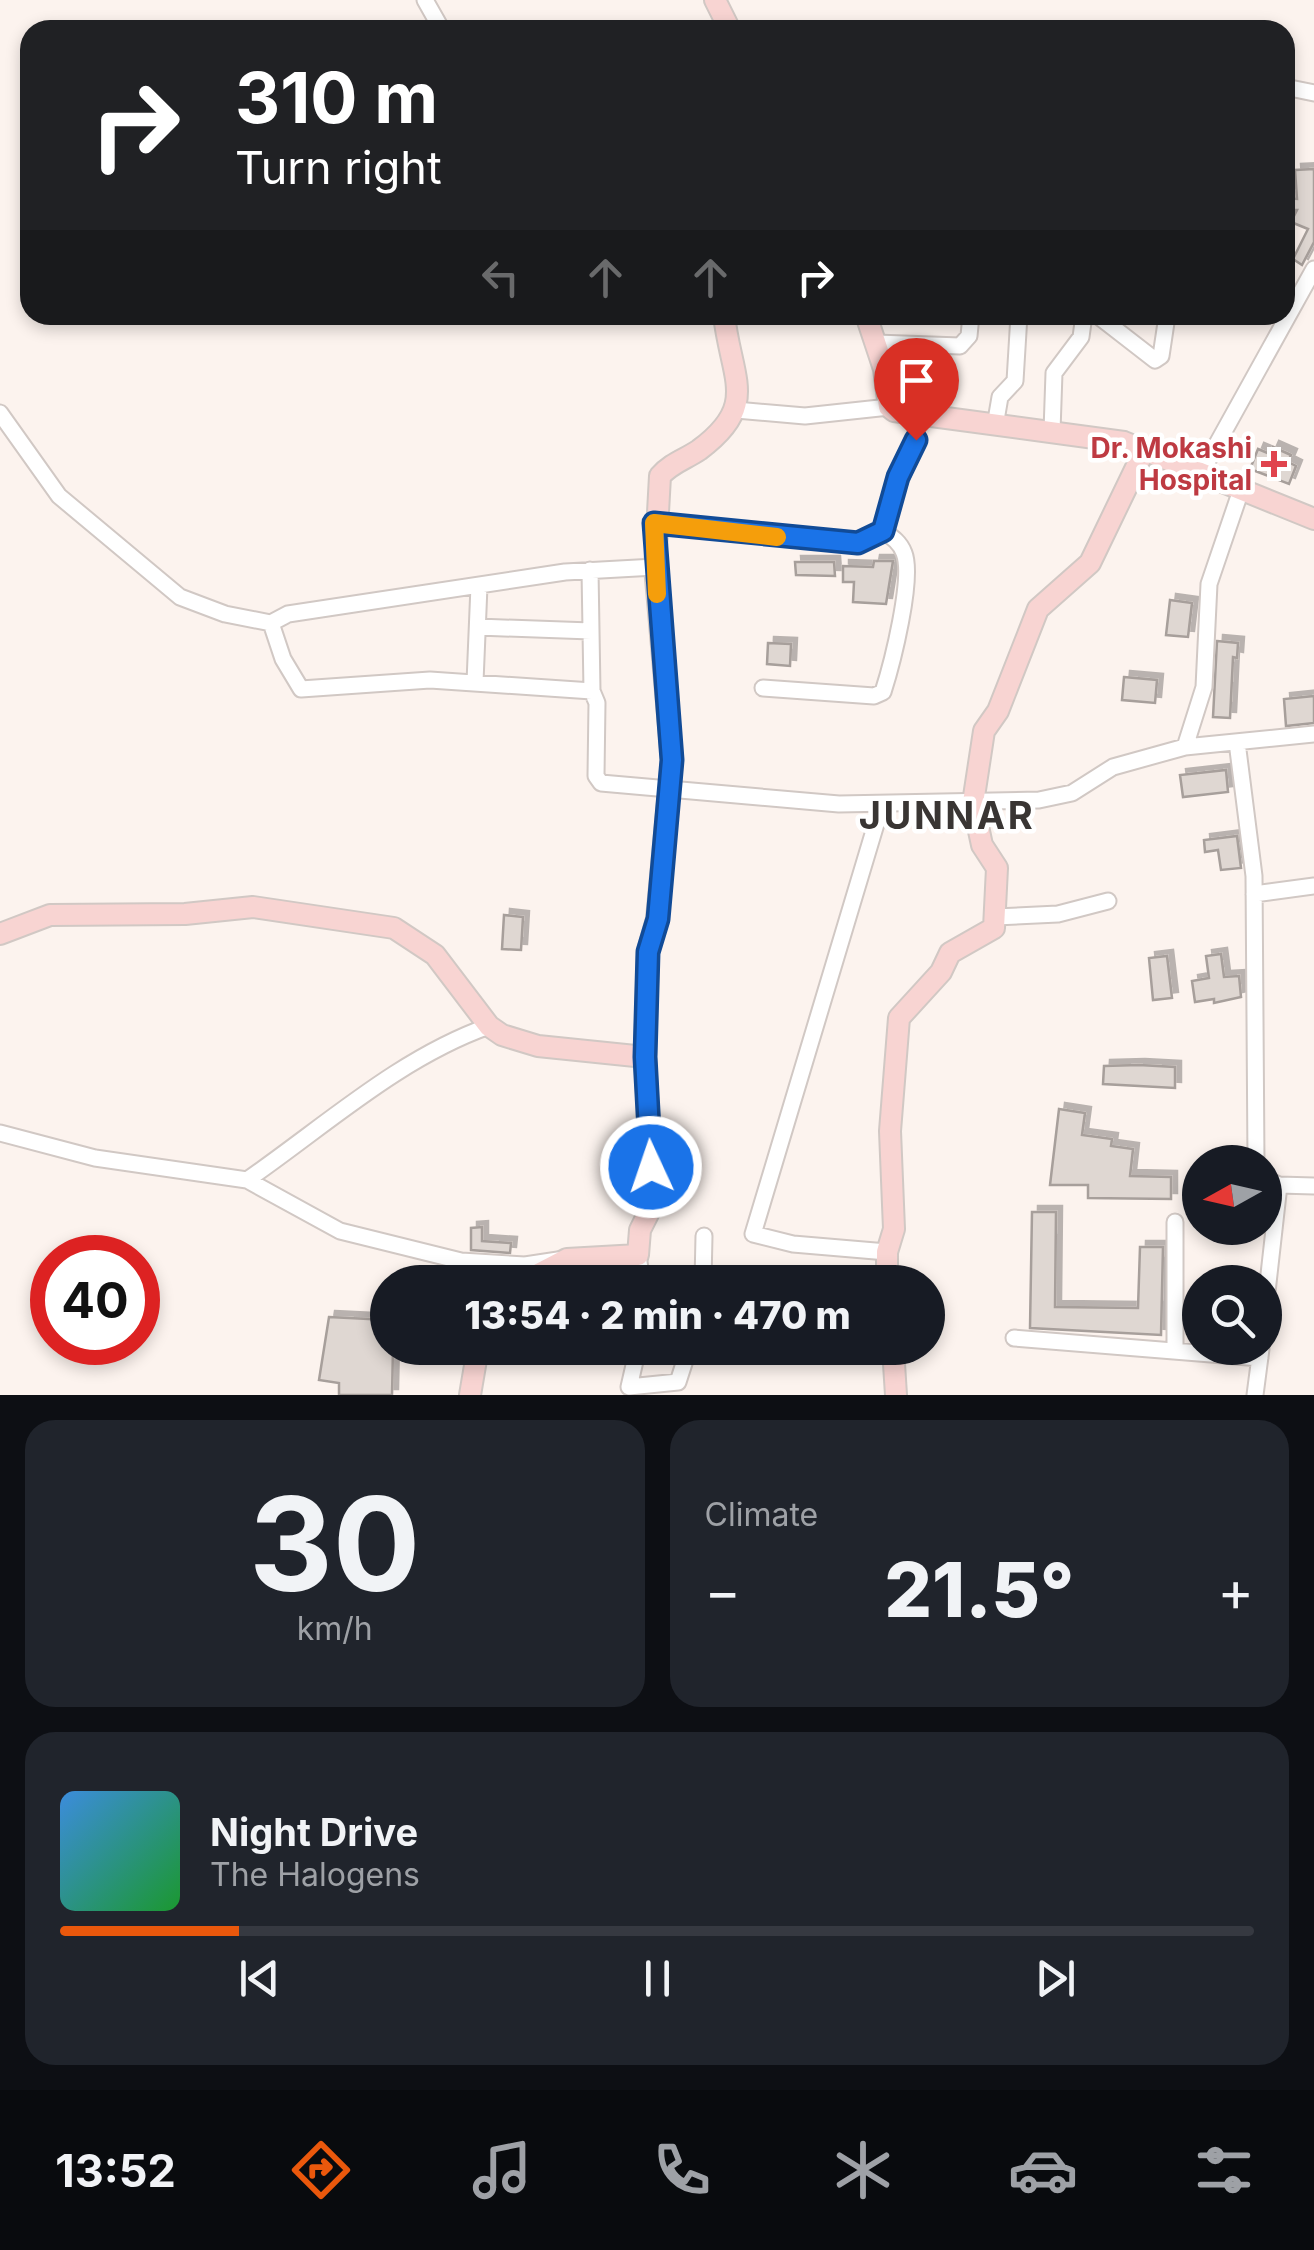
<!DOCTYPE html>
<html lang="en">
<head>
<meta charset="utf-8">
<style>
  body { margin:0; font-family:Inter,sans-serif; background:#20242c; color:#f1f3f6; height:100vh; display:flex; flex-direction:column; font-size:38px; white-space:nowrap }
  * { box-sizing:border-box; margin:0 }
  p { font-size:32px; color:#9ea1a6 }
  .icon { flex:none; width:55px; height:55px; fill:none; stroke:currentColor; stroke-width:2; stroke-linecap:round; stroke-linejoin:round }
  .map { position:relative; height:1395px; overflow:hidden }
  .side { display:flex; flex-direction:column; gap:25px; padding:25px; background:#0d0f14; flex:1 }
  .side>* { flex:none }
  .banner { position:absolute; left:20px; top:20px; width:1275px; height:305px; border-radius:30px; box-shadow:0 5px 15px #0003; background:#202124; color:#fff; overflow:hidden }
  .needle { width:65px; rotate:262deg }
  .buttons { position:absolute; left:1182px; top:1145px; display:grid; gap:20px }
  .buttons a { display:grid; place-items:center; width:100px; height:100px; border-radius:50%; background:#171b24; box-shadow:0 5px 15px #0003; font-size:50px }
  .speed { position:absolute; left:30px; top:1235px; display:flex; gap:20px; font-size:50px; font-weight:700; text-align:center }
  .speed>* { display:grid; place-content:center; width:130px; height:130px; border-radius:50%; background:#171b24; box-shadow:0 5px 15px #0003; line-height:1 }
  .speed .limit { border:15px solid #d22; background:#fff; color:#111 }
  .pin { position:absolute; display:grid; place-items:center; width:85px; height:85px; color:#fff; margin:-102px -42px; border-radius:50% 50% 50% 0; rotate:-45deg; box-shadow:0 0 10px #0007 }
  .pin .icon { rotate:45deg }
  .me { position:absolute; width:110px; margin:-55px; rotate:357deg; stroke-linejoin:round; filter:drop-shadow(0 0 8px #0008) }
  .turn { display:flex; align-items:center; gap:35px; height:210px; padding:0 50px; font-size:45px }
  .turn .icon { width:130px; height:130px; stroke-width:2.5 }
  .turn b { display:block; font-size:70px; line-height:85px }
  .lanes { display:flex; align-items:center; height:95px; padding:0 50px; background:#0003; justify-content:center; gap:50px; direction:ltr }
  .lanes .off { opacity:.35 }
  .big { font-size:75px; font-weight:800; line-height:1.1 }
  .side .card { flex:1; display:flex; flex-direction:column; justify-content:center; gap:15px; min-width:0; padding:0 35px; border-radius:30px; background:#20242c }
  .side .dial { align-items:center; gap:0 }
  .dial b { font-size:130px; line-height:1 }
  .song { display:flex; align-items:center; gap:30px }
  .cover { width:120px; height:120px; border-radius:15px; background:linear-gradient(135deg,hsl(210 70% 55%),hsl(130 70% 35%)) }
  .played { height:10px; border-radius:5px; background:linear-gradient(90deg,#ea580c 15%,#363941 15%) }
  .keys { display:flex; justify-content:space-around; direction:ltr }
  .heat { display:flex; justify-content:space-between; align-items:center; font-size:55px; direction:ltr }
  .side .tiles { flex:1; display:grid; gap:25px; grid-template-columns:1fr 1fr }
  .card:last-child { grid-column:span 2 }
  .trip { position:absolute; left:370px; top:1265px; width:575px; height:100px; border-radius:50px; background:#171b24; box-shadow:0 5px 15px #0003; font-weight:800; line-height:100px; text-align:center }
  .tab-bar { display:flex; height:160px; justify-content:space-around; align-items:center; background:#090b0e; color:#9ea1a6 }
  .tab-bar .icon { width:70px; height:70px }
  .tab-bar .on { color:#ea580c }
  .tab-bar b { font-size:45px; color:#f1f3f6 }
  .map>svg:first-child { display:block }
  .building { fill:#dfd7d2; stroke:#a79f9b; stroke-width:2.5; filter:url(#shadow) }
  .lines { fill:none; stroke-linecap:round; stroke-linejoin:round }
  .street-casing { stroke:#d1c8c4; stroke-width:19 }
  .secondary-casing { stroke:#d1c8c4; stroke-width:24 }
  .street { stroke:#fff; stroke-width:15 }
  .secondary { stroke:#f8d4d2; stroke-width:20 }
  .route-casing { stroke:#114b97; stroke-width:25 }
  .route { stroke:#1a73e8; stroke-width:18 }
  .slow { stroke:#f59e0b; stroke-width:18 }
  .health-dot { fill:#e0444e; stroke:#fff; stroke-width:4 }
  .labels { text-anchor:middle; stroke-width:9; stroke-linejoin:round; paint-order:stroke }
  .health-label { font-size:28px; font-weight:bold; fill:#be3a42; stroke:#fff; text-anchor:end }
  .district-label { font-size:38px; font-weight:bold; letter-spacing:2.5px; fill:#393533; stroke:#fff }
</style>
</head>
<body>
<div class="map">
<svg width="1314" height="1395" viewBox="0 0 1314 1395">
  <defs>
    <filter id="shadow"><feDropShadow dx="6" dy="-6" stdDeviation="0" flood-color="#0004"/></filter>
  </defs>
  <rect width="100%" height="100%" fill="#fcf3ee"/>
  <path class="building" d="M1314 169V242L1302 265 1293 259 1308 229 1291 222 1297 210H1285V198L1297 199 1295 170Z
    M1273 447 1291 455 1288 462 1296 466 1289 484 1250 469 1258 449 1270 454Z
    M874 561H893L886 604 853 602 854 582H843V566L873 567Z
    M795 562H834L835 576 796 575Z
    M1170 600 1192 603 1188 637 1166 635Z
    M1217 641 1238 643 1237 658 1233 657 1230 718 1213 717Z
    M768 643 791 644 790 666 767 664Z
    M1124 677 1157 680 1155 703 1122 700Z
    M1314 696V723L1286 726 1284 699Z
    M1226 770 1228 792 1183 797 1180 775Z
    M1237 836 1241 868 1221 870 1218 850 1205 852 1204 840Z
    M504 915 523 917 521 950 502 949Z
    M1221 954 1224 977 1239 976 1241 997 1214 1003V999L1195 1002 1192 981 1209 978 1206 956Z
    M1167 956 1172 998 1153 1000 1149 958Z
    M1139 1065 1175 1067V1088L1103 1084 1104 1066Z
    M1059 1109 1085 1113 1082 1135 1112 1139 1111 1146 1133 1149 1130 1176 1171 1177V1199L1088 1198V1185H1050Z
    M1032 1212H1056L1055 1307 1138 1308 1140 1247H1163L1161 1335 1030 1328Z
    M482 1227V1241L511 1243 510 1253 471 1250V1228Z
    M329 1317 388 1320V1348H393L392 1395H339V1383L319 1380Z"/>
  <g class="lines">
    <g class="street-casing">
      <path id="street" d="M425 0 442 30
        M1285 87 1314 93
        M1097 315 1155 360 1161 356 1167 316
        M876 343 960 346 969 336 971 315
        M736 410 805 416 889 407
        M0 413 59 496 180 597 225 614 271 623 283 659 301 689 430 680 592 691 597 703 596 776 601 783 839 804 1039 800 1072 793 1113 767 1185 747 1314 734
        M995 426 1000 397 1015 381 1019 315
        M1052 431 1054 373 1081 337 1084 315
        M1202 471 1314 269
        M654 523 858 543 883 531C893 492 913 456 919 417
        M590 570 592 691
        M271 623 288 614 565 572 655 567
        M478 627 591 631
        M475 682 479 586
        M763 688 874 696 883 692C892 664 914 578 904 553 900 542 892 537 883 531
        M1237 742 1254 876 1256 1162
        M1185 747 1204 687 1209 584 1241 490
        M882 804 753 1234 793 1244 887 1252
        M1254 894 1314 886
        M995 917 1058 914 1108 901
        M0 1133 95 1158 247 1180
        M1265 1179 1279 1185 1314 1186
        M1175 1222V1351
        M638 1255 642 1282
        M461 1261 525 1265 558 1260
        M468 1282 461 1261 340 1231 247 1180C325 1126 399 1058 489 1026
        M703 1282 704 1236
        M1265 1310 1279 1185
        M1014 1338 1260 1358
        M638 1348 629 1387 678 1382 689 1348
        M1255 1395 1261 1349"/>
    </g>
    <g class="secondary-casing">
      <path id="secondary" d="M715 0 730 30
        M866 315 884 369 889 407 894 411 1124 442 1314 519
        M0 934 50 915 185 914 253 907 394 928 435 955 489 1026 502 1035 538 1046 645 1057
        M523 1282 567 1259 638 1255 640 1230 653 1204 645 1057 648 951 657 919 672 760 655 567 660 476C671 463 686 459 699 450 760 405 731 379 724 315
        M887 1282V1252L894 1229 890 1131 899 1018 941 972 950 953 994 928 997 868 982 845 973 803 984 731 998 711 1038 609 1090 563 1144 451
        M893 1348 896 1395
        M470 1395 478 1348"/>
    </g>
    <use href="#street" class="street"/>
    <use href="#secondary" class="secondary"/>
  </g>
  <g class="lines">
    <g class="route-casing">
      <path id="route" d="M651 1167 645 1057 648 952 658 919 672 760 654 523 858 543 883 531 898 477 916 440"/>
    </g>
    <use href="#route" class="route"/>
    <path class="slow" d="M657 594 654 523 777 537"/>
  </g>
  <path class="health-dot" d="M1269 449h10v10h10v10h-10v10h-10v-10h-10v-10h10z"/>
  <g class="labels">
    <g class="health-label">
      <text x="1252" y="458">Dr. Mokashi<tspan x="1252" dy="32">Hospital</tspan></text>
    </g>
    <g class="district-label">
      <text x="947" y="829">JUNNAR</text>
    </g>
  </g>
</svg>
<div class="buttons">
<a><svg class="needle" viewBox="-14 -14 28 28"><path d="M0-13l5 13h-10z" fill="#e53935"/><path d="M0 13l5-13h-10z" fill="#9ea1a6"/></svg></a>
<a><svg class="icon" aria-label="search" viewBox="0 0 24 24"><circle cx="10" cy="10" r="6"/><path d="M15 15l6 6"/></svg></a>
</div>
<div class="speed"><div class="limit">40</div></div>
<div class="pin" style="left:916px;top:440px;background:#d93025"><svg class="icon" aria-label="arrive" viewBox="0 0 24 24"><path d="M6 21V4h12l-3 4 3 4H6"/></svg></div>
<svg class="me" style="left:651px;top:1167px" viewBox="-20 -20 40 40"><circle r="17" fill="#1a73e8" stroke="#fff" stroke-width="3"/><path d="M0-11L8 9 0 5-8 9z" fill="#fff"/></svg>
<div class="trip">13:54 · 2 min · 470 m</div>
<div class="banner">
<div class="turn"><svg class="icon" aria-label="right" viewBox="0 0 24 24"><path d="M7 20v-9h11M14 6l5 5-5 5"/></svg><div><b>310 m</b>Turn right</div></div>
<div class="lanes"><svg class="icon off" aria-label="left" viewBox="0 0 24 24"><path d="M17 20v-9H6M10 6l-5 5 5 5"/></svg><svg class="icon off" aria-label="ahead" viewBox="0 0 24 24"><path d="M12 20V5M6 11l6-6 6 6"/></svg><svg class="icon off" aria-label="ahead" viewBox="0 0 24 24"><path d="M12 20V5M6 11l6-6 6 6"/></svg><svg class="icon" aria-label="right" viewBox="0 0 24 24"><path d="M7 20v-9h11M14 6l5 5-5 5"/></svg></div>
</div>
</div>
<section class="side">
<div class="tiles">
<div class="card dial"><b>30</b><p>km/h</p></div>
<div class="card"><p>Climate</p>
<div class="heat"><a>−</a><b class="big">21.5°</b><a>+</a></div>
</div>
<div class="card">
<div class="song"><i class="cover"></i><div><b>Night Drive</b><p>The Halogens</p></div></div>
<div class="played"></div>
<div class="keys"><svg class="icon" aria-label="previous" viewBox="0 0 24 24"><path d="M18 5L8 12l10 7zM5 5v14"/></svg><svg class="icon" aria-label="pause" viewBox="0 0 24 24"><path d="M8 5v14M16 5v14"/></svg><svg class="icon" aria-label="next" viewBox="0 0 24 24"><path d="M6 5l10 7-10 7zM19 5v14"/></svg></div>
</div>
</div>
</section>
<nav class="tab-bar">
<b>13:52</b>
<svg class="icon on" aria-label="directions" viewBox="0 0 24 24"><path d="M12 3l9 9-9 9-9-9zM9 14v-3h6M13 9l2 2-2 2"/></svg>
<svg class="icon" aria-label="music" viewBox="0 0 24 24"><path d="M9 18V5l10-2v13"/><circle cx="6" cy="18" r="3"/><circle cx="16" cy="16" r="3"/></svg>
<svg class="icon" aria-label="phone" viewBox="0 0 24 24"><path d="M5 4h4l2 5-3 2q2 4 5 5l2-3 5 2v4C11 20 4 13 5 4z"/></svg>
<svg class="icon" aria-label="climate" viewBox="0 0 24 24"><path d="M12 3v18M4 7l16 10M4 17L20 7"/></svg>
<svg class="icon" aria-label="car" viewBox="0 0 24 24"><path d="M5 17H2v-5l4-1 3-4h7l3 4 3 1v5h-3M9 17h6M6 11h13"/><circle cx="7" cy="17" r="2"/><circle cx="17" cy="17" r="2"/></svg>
<svg class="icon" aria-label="filters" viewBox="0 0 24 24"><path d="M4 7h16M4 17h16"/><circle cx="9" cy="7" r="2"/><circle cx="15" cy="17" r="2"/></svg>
</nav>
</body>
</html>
